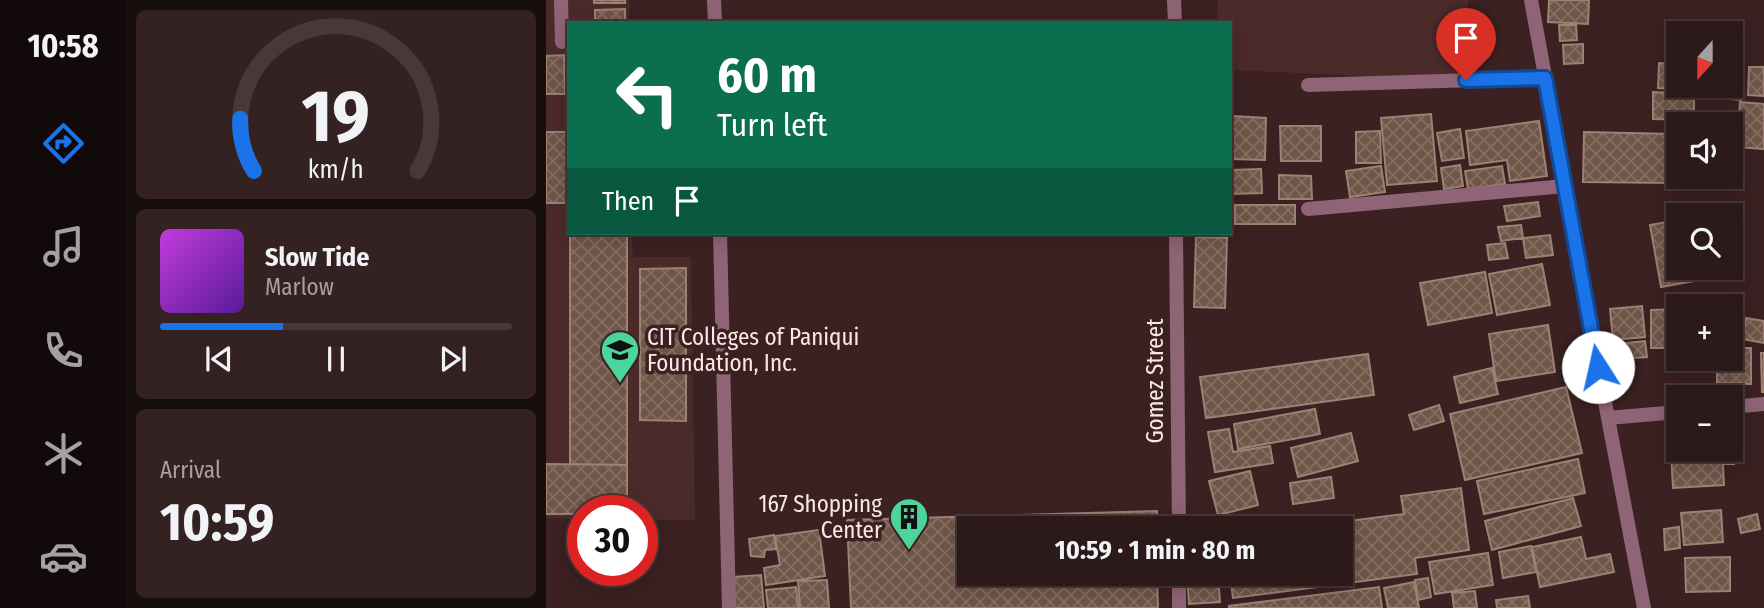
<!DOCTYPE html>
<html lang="en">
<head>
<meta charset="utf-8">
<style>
  body { margin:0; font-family:"Fira Sans Condensed",sans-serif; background:#342222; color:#f1f3f6; height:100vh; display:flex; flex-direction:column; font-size:26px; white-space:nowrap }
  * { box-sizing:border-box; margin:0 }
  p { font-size:23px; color:#a6a0a2 }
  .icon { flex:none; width:38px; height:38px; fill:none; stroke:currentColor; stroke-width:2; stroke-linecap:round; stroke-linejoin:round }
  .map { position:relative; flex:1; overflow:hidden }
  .sheet { display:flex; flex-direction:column; gap:10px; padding:10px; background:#180e0e; width:420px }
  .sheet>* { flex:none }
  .banner { position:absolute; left:21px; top:21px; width:665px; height:214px; border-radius:0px; box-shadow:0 4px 18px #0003,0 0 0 2px #483838; background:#0b6e4f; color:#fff; overflow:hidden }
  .needle { width:46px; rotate:201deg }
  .controls { position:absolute; left:1120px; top:21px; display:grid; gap:14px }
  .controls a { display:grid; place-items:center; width:77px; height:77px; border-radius:0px; background:#2c1919; box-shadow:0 4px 18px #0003,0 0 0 2px #483838; font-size:35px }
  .speed { position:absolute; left:21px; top:495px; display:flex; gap:14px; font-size:35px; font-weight:700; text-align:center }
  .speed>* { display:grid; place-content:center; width:91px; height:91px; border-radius:50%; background:#2c1919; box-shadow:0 4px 18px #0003,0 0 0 2px #483838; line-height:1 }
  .speed .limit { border:10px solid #d22; background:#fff; color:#111 }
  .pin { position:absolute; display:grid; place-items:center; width:60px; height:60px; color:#fff; margin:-72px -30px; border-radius:50% 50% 50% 0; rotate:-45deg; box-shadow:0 0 7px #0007 }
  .pin .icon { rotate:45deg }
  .me { position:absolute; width:77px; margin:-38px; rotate:350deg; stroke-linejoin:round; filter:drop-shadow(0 0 5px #0008) }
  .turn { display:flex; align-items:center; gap:24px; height:147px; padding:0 35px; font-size:32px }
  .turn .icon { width:91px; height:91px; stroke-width:2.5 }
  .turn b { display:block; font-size:49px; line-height:60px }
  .then { display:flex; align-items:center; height:66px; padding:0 35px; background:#0003; gap:14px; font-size:26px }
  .big { font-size:52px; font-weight:700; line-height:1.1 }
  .sheet .widget { flex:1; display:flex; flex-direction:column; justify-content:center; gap:10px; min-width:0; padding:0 24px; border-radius:10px; background:#342222 }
  .sheet .dial { align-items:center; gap:0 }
  .dial svg { height:182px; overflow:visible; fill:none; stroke:#483838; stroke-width:7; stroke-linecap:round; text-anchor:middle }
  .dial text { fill:#f1f3f6; stroke:none }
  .song { display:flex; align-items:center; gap:21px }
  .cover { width:84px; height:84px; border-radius:10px; background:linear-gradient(135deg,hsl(290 70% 55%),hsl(270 70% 35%)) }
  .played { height:7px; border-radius:4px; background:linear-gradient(90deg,#1a73e8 35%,#483838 35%) }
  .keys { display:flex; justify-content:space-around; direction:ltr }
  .trip { position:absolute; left:411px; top:516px; width:396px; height:70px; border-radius:0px; background:#2c1919; box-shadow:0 4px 18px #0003,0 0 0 2px #483838; font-weight:700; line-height:70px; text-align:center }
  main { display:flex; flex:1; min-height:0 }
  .dock { display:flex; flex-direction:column; width:126px; justify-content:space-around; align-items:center; background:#120a0a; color:#a6a0a2 }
  .dock .icon { width:49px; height:49px }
  .dock .active { color:#1a73e8 }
  .dock b { font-size:32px; color:#f1f3f6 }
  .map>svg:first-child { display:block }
  .built { fill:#4b2a2a }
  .building { fill:url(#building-cross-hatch); stroke:#9d8173; stroke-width:2 }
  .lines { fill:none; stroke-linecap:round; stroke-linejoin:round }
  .service { stroke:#906477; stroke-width:14 }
  .minor { stroke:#906477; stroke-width:14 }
  .route-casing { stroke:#114b97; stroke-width:18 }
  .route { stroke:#1a73e8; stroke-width:12 }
  .labels { text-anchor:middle; stroke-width:7; stroke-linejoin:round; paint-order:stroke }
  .poi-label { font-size:23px; fill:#fae8e7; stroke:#3b2121; text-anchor:start }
  .street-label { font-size:23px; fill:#fae8e7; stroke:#3b2121 }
</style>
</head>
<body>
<main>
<nav class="dock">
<b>10:58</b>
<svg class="icon active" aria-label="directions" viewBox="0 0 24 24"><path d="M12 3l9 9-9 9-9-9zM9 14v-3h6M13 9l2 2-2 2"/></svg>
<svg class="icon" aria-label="music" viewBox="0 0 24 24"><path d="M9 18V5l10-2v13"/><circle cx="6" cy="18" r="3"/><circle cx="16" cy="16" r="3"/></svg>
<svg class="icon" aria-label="phone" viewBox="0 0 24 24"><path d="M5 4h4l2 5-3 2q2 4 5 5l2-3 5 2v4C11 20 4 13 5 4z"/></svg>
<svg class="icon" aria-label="climate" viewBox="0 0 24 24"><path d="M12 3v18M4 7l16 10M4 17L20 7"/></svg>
<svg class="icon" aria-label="car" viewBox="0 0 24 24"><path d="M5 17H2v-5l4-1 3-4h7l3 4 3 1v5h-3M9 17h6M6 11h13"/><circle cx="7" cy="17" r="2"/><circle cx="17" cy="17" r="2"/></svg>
</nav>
<section class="sheet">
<div class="widget dial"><svg viewBox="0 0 100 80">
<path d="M14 69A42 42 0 1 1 86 69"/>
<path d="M14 69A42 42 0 0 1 8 46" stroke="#1a73e8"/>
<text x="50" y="56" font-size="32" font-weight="700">19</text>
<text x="50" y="72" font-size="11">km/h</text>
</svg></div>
<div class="widget">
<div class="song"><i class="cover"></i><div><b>Slow Tide</b><p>Marlow</p></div></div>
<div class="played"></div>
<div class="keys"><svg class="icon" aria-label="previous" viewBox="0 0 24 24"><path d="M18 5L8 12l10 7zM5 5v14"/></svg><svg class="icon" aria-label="pause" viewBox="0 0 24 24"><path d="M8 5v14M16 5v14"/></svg><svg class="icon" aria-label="next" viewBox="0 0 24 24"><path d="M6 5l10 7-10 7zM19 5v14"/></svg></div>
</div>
<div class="widget"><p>Arrival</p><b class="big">10:59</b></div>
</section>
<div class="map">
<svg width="1218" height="608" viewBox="0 0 1218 608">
  <defs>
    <pattern id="building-cross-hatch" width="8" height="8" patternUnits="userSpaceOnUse" patternTransform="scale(1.75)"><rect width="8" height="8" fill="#6f5648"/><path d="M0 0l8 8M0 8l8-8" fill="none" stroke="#846e62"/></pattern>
  </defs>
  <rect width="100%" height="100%" fill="#3b2121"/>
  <path class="built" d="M0 0H83V23H23V233H86L87 257H145L149 520H96V511H37V519L0 518Z
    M672 0H922L916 80 684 70V23H671Z"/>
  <path class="building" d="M48 0H79V3H48Z
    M1003 0H1043L1042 24 1002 22Z
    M79 9V23H49V10Z
    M1013 25H1030L1031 40 1014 41Z
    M1037 44V63L1018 64 1017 45Z
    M18 55 19 94H0V56Z
    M1113 63 1132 65V86H1151V91L1112 88Z
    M1203 67H1218V96L1202 95Z
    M1185 69 1197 70 1195 100 1159 97 1160 86H1185Z
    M1107 92 1148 94V120L1107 119Z
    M1194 102 1218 104V149L1191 147Z
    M885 114 891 181 841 185 835 118Z
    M687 116 720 118 719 160 685 159Z
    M993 121 1001 176 964 181 961 160 924 165 920 131Z
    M734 126H775V161H735Z
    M914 129 918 158 896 161 891 133Z
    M834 131 835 163H810V132Z
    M0 132H23V203H0Z
    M1038 132 1129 134 1128 183 1037 182Z
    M914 165 917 186 898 189 895 168Z
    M835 166 839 192 804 197 800 171Z
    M956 166 959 184 922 189 919 171Z
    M715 169 716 193 684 194V170Z
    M733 175 765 176 766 199H733Z
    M1134 177H1162V185H1134Z
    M992 202 994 216 961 221 958 206Z
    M689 205H749V224H689Z
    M1132 220V268H1185V234L1192 273 1115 287 1104 225Z
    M975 225 977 238 955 241 952 227Z
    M24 233H81V465L24 464Z
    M1004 235 1007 255 980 258 977 238Z
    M650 237 681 238 679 308 648 307Z
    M959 243 962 258 943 260 941 245Z
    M996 264 1004 305 951 315 943 274Z
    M140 268V421L94 420V269Z
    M939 272 946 313 882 325 874 283Z
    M1096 306 1099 337 1067 340 1064 309Z
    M1132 309V348H1105V310Z
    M1200 318 1218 321V343L1196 339Z
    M1002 325 1009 372 950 381 943 334Z
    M1099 341 1101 357 1073 359 1072 344Z
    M1185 348H1205V384L1171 383V359H1185Z
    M1215 353H1218V392H1216Z
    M822 354 828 395 660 418 654 377Z
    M946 368 952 394 914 403 908 377Z
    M1020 387 1036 453 919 480 904 414Z
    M893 405 898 421 868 430 863 415Z
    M769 409 774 434 692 449 688 424Z
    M683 429 687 452 724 446 727 463 669 472 662 432Z
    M1185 431H1186L1188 464H1177L1178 485 1127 488 1124 434H1132V450H1185Z
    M805 433 812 461 752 477 745 448Z
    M1032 459 1039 493 938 514 931 481Z
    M0 464 81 465V511H37V514H0Z
    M704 471 712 505 672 515 663 481Z
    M785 477 788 498 747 504 744 483Z
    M915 488 923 550 869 558 871 574 687 598 684 574H794V528H747L858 514 855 496Z
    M1027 498 1035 526 946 550 939 521Z
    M1175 510 1177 542 1138 545 1135 513Z
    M611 511V528H424V574H611L612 608H305L301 520Z
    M1211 514 1214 529 1195 533 1192 519Z
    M1133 527 1134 548 1119 550 1118 529Z
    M273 530 279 576 220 585 218 568 234 565 229 536Z
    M228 535 230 549 219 550 218 557 205 556 203 539Z
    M1035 537 1040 559 1064 554 1068 572 994 587 986 547Z
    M985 546 990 572 957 578 953 552Z
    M942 553 947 585 889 594 883 562Z
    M1184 557V591L1140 592 1139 558Z
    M672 574 674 602 643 604 641 575Z
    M215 575 218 608H189L187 577Z
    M882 578 885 597 872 600 869 580Z
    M281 580 283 608H254L252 581Z
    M868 582 873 608H842L838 588Z
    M250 587 252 608H222L220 590Z
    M833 587 836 608H683V606Z
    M929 591 931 608H908L906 593Z
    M982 596 984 608H951L950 600Z"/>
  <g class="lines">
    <path class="service" d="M15 0 16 42
      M762 85 999 78"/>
    <path class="minor" d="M168 0 169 23
      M628 0 629 23
      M985 0 1062 418 1098 608
      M762 209 1019 186
      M174 233 183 608
      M630 233 633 528
      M1185 407 1218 404
      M1062 418 1132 412
      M633 574V608"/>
  </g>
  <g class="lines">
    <g class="route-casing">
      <path id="route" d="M920 80 999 78 1052 367"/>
    </g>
    <use href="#route" class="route"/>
  </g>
  <defs>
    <g id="university-pin" transform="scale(2.0125)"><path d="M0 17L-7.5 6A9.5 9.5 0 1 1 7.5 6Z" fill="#4bd49b" stroke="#3b2121"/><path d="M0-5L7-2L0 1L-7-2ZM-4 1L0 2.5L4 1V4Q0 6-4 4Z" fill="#111"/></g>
    <g id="building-pin" transform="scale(2.0125)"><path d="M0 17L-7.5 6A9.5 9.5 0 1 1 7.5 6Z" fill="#4bd49b" stroke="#3b2121"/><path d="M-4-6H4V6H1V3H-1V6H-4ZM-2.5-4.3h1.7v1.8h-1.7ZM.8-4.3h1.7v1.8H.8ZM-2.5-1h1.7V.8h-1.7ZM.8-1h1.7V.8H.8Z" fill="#111"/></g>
  </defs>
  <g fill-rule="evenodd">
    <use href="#university-pin" x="74" y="350"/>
    <use href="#building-pin" x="363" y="517"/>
  </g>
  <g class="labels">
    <g class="poi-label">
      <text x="101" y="345">CIT Colleges of Paniqui<tspan x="101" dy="26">Foundation, Inc.</tspan></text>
      <text x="336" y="512" text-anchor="end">167 Shopping<tspan x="336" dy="26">Center</tspan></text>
    </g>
    <g class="street-label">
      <text transform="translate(609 381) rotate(-90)" y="8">Gomez Street</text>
    </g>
  </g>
</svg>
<div class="controls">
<a><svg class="needle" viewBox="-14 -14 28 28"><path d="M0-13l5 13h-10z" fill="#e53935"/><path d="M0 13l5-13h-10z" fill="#a6a0a2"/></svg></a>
<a><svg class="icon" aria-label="sound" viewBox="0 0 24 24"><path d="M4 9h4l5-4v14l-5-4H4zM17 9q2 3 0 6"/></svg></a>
<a><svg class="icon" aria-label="search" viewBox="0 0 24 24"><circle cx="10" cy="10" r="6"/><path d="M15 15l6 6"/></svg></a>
<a>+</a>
<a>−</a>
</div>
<div class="speed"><div class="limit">30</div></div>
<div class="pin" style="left:920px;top:80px;background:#d93025"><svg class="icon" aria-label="arrive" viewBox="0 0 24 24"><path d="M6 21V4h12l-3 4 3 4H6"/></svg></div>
<svg class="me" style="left:1052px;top:367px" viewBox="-20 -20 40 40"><circle r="19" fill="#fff"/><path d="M0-13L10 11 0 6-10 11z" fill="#1a73e8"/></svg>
<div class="trip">10:59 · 1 min · 80 m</div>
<div class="banner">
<div class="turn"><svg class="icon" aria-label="left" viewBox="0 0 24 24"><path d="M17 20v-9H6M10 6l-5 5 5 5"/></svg><div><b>60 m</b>Turn left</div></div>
<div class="then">Then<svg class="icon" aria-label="arrive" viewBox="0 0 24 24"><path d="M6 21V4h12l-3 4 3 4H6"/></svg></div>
</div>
</div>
</main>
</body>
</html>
